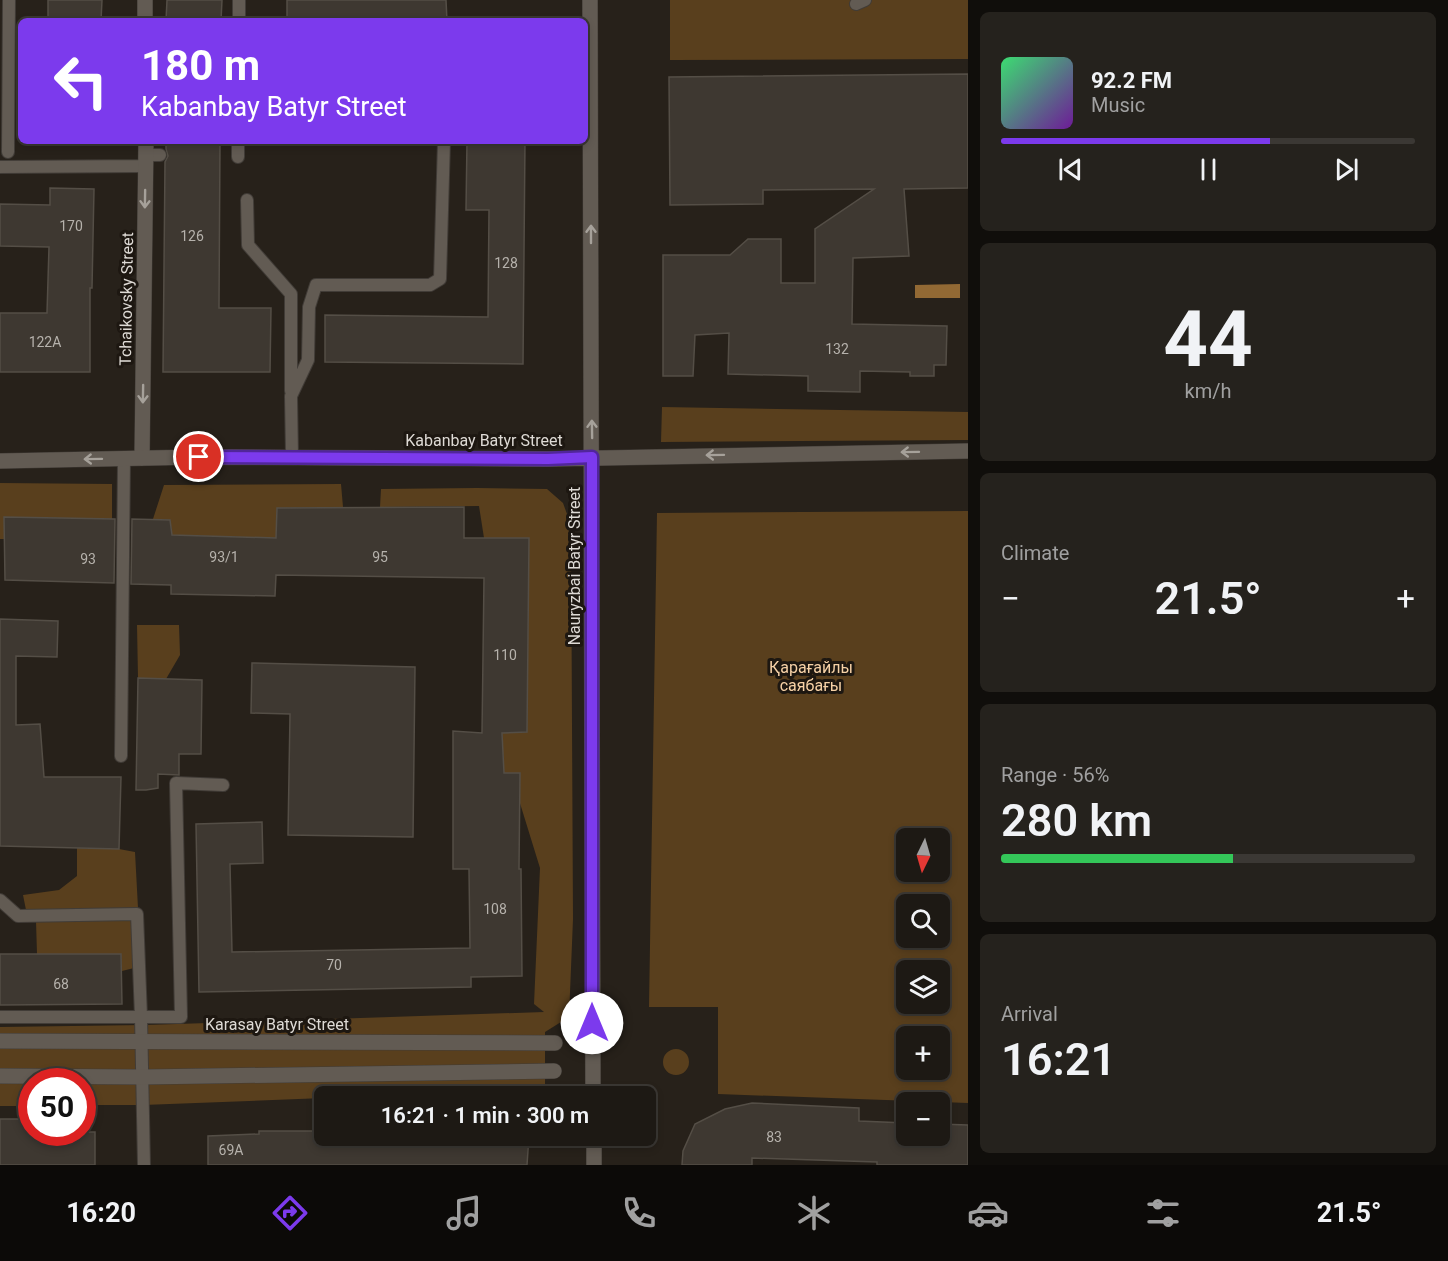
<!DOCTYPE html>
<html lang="en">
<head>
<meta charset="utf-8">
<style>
  body { margin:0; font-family:Roboto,sans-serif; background:#25221d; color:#f1f3f6; height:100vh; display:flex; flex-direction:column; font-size:22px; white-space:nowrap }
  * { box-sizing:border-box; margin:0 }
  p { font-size:20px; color:#a0a0a0 }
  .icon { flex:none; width:33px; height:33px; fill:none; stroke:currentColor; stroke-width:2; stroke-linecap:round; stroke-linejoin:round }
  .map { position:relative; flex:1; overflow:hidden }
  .details { display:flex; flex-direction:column; gap:12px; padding:12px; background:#100e0b; width:480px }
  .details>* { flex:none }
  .guide { position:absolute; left:18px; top:18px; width:570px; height:126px; border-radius:9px; box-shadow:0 3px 9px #0003,0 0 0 2px #3b3834; background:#7c3aed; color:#fff; overflow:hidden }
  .needle { width:39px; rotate:185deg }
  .tools { position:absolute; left:896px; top:828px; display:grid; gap:12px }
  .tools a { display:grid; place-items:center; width:54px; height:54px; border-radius:9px; background:#1d1914; box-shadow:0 3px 9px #0003,0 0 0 2px #3b3834; font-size:30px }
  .speed { position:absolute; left:18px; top:1068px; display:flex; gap:12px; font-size:30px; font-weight:700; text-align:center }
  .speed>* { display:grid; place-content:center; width:78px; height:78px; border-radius:50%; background:#1d1914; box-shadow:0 3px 9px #0003,0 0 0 2px #3b3834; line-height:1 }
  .speed .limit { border:9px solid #d22; background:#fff; color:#111 }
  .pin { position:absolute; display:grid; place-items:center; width:51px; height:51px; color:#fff; margin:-26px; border:3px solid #fff; border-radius:50%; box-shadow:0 2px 6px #0007 }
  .me { position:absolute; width:66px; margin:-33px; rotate:0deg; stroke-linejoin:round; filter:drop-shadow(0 0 4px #0008) }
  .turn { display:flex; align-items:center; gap:21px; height:126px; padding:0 24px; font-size:27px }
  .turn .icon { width:78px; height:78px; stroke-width:2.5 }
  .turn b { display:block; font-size:42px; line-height:51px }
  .big { font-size:45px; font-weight:600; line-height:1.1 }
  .details .tile { flex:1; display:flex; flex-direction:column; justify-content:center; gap:9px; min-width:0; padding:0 21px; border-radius:9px; background:#25221d }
  .details .dial { align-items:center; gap:0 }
  .dial b { font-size:78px; line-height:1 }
  .song { display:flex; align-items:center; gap:18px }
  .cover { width:72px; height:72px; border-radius:9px; background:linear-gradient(135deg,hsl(140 70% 55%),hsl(280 70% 35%)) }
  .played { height:6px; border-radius:3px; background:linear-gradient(90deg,#7c3aed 65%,#3b3834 65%) }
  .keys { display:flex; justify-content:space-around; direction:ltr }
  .heat { display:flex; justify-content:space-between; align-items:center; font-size:33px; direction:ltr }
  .charge { height:9px; border-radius:4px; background:linear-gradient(90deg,#34c759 56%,#3b3834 0) }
  .trip { position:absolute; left:314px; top:1086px; width:342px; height:60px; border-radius:9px; background:#1d1914; box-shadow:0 3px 9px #0003,0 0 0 2px #3b3834; font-weight:600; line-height:60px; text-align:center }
  .dock { display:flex; height:96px; justify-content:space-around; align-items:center; background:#0c0a08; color:#a0a0a0 }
  .dock .icon { width:42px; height:42px }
  .dock .active { color:#7c3aed }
  .dock b { font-size:27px; color:#f1f3f6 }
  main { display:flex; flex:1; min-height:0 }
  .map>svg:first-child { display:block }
  .green { fill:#593f1d; fill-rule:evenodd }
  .water { fill:#926934 }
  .building { fill:#3e3831; stroke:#544e46; stroke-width:1.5 }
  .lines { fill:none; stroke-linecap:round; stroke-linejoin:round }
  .lane-casing { stroke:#413c37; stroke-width:14 }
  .street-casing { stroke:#413c37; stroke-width:16 }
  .secondary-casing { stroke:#413c37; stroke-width:16 }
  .lane { stroke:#625b53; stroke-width:12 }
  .street { stroke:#625b53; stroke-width:15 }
  .secondary { stroke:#625b53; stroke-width:15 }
  .oneway { stroke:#a6a19a }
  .route-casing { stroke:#51269a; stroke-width:15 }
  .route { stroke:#7c3aed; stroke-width:10 }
  .labels { text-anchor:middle; stroke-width:6; stroke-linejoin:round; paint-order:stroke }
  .number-label { font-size:14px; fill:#b6b2ac }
  .street-label { font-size:16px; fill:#dedad5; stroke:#1d1711 }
  .park-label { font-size:16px; fill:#f6d1a6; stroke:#1d1711 }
</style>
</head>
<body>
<main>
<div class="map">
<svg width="968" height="1165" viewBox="0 0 968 1165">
  <rect width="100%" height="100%" fill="#27211a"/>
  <path class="green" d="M670 0H968V59L670 60Z
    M662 407 968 412V440L661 442Z
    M0 483 112 484V519L4 517V539H0Z
    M341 484 343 507 277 508 276 538 172 535 170 520 153 519 164 485Z
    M477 488 547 489 563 503 571 525 573 919 569 1017 545 1032V1090L366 1096H324V1098L143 1105H83L82 1082H32L31 1106H0V1027L145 1025 544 1012 534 1004 540 868 519 800 520 773H504L502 733 527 732 529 538H484L479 506 380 507 381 489Z
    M968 511V1103L718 1094V1007H649L657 513ZM906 838H939V872H906ZM906 904H939V938H906ZM906 970H939V1004H906ZM906 1036H939V1070H906Z
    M137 625H179L180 655 166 679 138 678Z
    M77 848 119 849 135 852 138 908 26 910 23 895 59 890 77 876Z
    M133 919 134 968 122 971 121 954H37L36 921Z
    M663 1062a13 13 0 1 1 26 0a13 13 0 1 1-26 0Z"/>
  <path class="water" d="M960 284V298H915V285Z"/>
  <path class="building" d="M48 0H102L101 21H48Z
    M167 0H222L221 21H166Z
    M287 0H446L447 21H287Z
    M968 74V188L904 189 909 256 853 258 852 324 947 326 946 365H934V376H910V372L860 371V392L808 391V376L728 374 729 333 695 335 693 376H663V255H730L748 239H781V283H815V229L874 189 763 190V204L670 205 669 77Z
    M166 141H220L219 308H271L270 372H163L165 162 168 156 166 149Z
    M467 141H525L523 364 325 362V315L488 317 489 210H466Z
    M50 188 94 189 92 288H90V372H0V313H47L49 247 0 246V204L50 205Z
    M464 507V538H529L527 732 502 733 504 773H520L519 869H521L522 976 471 977V987L199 992 196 824 262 822 263 863 230 864 232 952 470 948 469 869H453V731L482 733 484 578 276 575 275 596 171 594V585L131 584 132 519 170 520 172 535 276 538 277 508Z
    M4 517 115 519 114 583 5 580Z
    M0 619 58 621 57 657 16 656V725L40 724 44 777H121L119 849 0 846Z
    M252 663 415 667 413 837 288 835 290 714 251 713Z
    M138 678 202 680 201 754H179V775L158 774V788L146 790H136Z
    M0 954H121L122 1004 0 1005Z
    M752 1103 859 1108V1121L906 1123V1136H939V1124L968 1125V1165H877V1162L752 1158V1165H682L683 1151 695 1124 725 1109Z
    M0 1119H32V1132H95V1165H0Z
    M259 1131H324V1136H529L527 1165H208V1136L259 1134Z"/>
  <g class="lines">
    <g class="lane-casing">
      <path id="lane" d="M856 4 865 0
        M239 21V0
        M8 152 9 0
        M146 155H160
        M238 157V141
        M0 167 145 166
        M247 200 248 245 291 294V391
        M292 457 291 396 308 360 309 307 316 285H430L440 279 444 141
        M121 756 124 459
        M0 900 18 916 137 914 141 1017 144 1165
        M0 1017H181L176 783 223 785"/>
    </g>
    <g class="street-casing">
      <path id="street" d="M145 0V21
        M142 458 146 141
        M0 1041 555 1043
        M0 1076 143 1077 554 1071"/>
    </g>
    <g class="secondary-casing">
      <path id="secondary" d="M590 0 593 1096
        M0 461 199 457 548 459 968 451
        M594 1136V1165"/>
    </g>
    <use href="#lane" class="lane"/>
    <use href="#street" class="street"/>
    <use href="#secondary" class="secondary"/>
  </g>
  <defs><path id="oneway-shaft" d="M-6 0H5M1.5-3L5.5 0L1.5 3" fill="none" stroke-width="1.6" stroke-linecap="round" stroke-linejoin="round" transform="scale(1.5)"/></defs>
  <g class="oneway">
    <use href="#oneway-shaft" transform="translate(145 199) rotate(91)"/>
    <use href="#oneway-shaft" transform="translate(591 234) rotate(-90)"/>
    <use href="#oneway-shaft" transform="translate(143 394) rotate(91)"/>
    <use href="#oneway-shaft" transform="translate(592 429) rotate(-91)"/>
    <use href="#oneway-shaft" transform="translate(910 452) rotate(179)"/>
    <use href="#oneway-shaft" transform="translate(715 455) rotate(179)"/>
    <use href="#oneway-shaft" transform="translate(93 459) rotate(179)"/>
  </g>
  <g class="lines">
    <g class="route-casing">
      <path id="route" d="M199 457 548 459 592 457V1023"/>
    </g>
    <use href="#route" class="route"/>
  </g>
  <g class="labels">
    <g class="number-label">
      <text x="71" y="231">170</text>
      <text x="192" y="241">126</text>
      <text x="506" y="268">128</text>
      <text x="45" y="347">122А</text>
      <text x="837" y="354">132</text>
      <text x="224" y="562">93/1</text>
      <text x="380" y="562">95</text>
      <text x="88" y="564">93</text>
      <text x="505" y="660">110</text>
      <text x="495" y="914">108</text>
      <text x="334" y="970">70</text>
      <text x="61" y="989">68</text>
      <text x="774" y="1142">83</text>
      <text x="231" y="1155">69А</text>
    </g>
    <g class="street-label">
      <text transform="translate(126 299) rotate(-89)" y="6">Tchaikovsky Street</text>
      <text x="484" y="446">Kabanbay Batyr Street</text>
      <text transform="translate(574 566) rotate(-90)" y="6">Nauryzbai Batyr Street</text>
      <text x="277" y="1030">Karasay Batyr Street</text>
    </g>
    <g class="park-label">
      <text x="811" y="673">Қарағайлы<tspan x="811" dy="18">саябағы</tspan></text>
    </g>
  </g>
</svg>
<div class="tools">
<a><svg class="needle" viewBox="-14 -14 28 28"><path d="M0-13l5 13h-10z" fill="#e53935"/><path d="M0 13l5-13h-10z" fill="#a0a0a0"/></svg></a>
<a><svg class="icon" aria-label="search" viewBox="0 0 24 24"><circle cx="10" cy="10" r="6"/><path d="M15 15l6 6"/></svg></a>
<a><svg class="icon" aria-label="layers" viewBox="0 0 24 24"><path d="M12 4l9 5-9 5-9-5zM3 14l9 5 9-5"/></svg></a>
<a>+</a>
<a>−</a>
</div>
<div class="speed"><div class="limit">50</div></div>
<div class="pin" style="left:199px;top:457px;background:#d93025"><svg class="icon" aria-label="arrive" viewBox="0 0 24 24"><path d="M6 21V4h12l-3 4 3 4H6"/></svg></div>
<svg class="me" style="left:592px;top:1023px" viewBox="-20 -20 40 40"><circle r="19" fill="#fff"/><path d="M0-13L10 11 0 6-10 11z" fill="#7c3aed"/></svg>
<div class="trip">16:21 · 1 min · 300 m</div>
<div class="guide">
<div class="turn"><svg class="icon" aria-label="left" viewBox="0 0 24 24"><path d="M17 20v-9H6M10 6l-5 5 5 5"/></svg><div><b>180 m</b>Kabanbay Batyr Street</div></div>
</div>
</div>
<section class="details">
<div class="tile">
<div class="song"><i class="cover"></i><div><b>92.2 FM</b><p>Music</p></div></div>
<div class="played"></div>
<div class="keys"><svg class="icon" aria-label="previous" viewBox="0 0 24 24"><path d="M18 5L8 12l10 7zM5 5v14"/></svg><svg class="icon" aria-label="pause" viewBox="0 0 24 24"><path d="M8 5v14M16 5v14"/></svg><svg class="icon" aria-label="next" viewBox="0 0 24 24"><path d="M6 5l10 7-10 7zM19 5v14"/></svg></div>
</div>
<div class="tile dial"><b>44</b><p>km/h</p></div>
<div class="tile"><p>Climate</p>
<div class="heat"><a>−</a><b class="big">21.5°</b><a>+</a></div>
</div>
<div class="tile"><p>Range · 56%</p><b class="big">280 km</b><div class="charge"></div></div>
<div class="tile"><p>Arrival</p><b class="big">16:21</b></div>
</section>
</main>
<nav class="dock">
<b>16:20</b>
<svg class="icon active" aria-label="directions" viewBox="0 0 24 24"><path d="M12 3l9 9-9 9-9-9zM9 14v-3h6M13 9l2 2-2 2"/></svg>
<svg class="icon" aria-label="music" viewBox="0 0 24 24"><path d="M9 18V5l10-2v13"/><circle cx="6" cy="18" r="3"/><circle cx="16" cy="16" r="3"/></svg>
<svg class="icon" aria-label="phone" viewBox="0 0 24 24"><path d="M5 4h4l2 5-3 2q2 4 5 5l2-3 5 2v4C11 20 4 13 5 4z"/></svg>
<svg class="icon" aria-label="climate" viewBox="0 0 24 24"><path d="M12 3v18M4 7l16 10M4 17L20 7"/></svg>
<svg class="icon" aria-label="car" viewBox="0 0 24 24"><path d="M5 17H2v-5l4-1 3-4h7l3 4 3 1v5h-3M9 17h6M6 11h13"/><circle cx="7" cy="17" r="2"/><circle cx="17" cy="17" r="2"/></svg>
<svg class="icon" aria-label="filters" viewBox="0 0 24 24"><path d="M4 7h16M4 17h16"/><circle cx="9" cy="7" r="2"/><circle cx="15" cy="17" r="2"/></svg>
<b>21.5°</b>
</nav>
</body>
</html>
